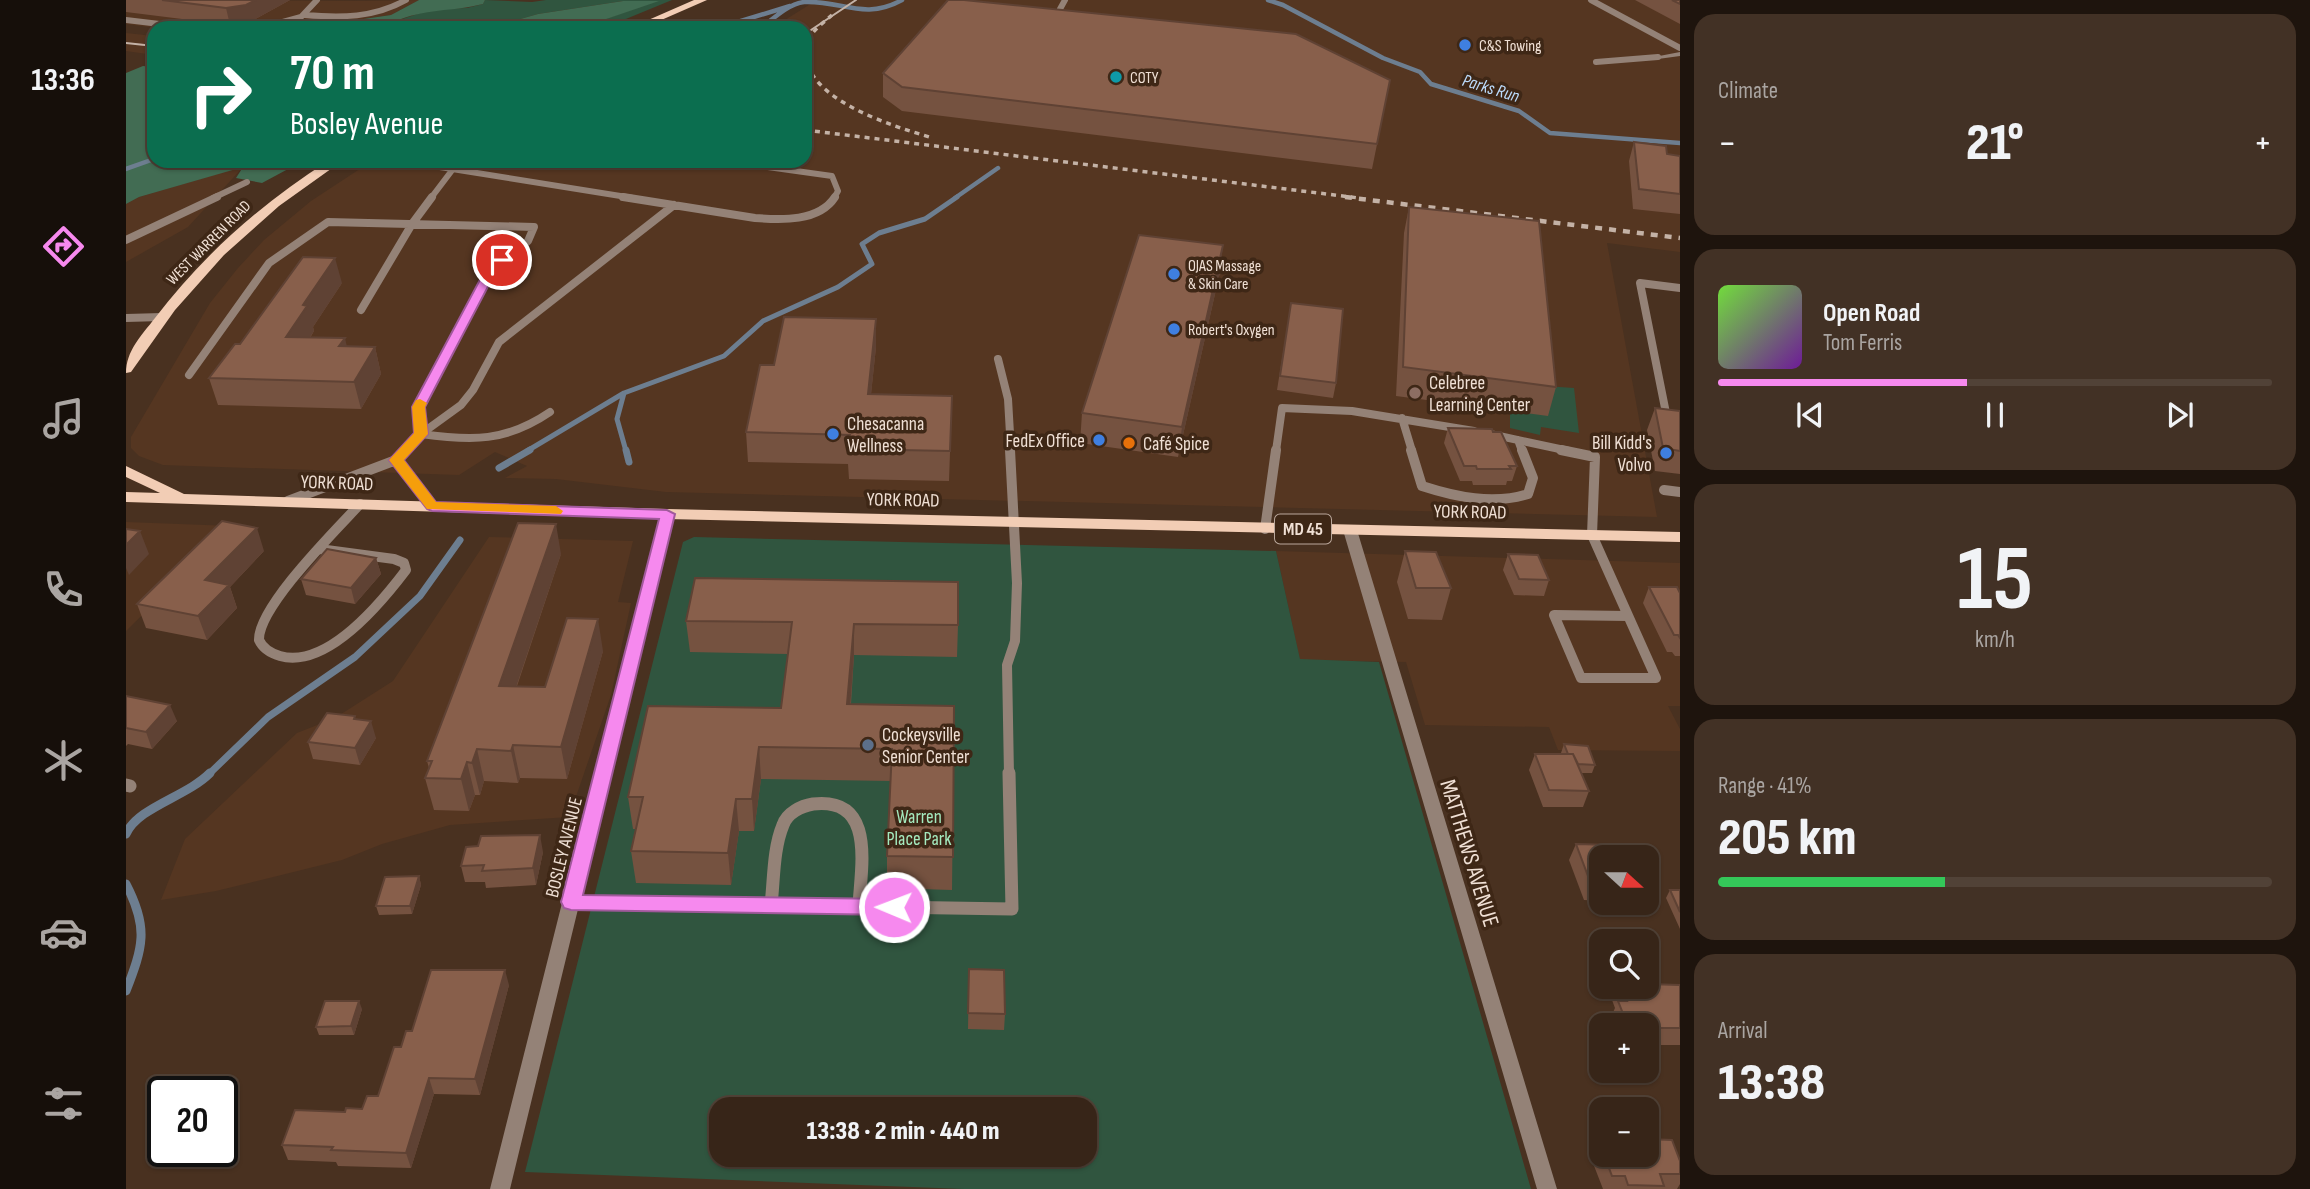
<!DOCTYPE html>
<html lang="en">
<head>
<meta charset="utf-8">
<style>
  body { margin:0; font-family:"Sofia Sans Condensed",sans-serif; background:#423125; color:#f1f3f6; height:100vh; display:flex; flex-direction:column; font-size:26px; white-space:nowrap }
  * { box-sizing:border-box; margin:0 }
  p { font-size:23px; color:#aaa5a2 }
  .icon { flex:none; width:38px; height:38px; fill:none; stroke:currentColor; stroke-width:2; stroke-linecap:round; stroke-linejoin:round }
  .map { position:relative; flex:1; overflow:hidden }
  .sheet { display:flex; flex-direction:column; gap:14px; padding:14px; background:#1e140d; width:630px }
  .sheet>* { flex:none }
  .top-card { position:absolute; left:21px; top:21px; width:665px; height:147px; border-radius:21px; box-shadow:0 2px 5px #0004,0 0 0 2px #514237; background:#0b6e4f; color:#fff; overflow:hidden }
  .needle { width:46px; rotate:111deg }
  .tools { position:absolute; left:1463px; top:845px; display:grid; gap:14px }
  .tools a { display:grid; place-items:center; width:70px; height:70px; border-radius:14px; background:#372518; box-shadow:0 2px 5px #0004,0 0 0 2px #514237; font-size:35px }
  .speed { position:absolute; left:21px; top:1076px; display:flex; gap:14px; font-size:35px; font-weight:700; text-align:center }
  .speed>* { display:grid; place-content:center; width:91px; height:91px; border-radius:50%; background:#372518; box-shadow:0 2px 5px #0004,0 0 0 2px #514237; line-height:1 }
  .speed .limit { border:4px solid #111; border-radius:10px; background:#fff; color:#111 }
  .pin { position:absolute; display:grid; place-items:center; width:60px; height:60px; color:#fff; margin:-30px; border:4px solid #fff; border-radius:50%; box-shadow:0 2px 7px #0007 }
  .me { position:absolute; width:77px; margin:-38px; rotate:271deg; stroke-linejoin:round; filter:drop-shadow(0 0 5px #0008) }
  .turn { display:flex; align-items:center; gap:24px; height:147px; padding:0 28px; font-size:32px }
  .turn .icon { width:91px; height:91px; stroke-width:2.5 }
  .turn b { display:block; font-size:49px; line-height:60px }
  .big { font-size:52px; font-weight:800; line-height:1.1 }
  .sheet .widget { flex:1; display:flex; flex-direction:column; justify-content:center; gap:10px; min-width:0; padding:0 24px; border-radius:21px; background:#423125 }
  .sheet .dial { align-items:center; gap:0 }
  .dial b { font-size:91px; line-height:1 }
  .song { display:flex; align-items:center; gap:21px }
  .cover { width:84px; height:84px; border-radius:10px; background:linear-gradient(135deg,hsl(100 70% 55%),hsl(280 70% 35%)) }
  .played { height:7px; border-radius:4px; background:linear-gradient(90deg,#f689ee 45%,#514237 45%) }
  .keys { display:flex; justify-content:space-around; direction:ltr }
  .heat { display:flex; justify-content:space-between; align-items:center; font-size:38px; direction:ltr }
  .charge { height:10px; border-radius:5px; background:linear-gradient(90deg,#34c759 41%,#514237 0) }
  .trip { position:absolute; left:583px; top:1097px; width:388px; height:70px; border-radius:21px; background:#372518; box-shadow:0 2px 5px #0004,0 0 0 2px #514237; font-weight:800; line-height:70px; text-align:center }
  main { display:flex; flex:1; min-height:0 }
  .tabs { display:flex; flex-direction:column; width:126px; justify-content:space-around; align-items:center; background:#160f0a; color:#aaa5a2 }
  .tabs .icon { width:49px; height:49px }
  .tabs .current { color:#f689ee }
  .tabs b { font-size:32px; color:#f1f3f6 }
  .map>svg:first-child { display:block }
  .built { fill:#553621 }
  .green { fill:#30553f; fill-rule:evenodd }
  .forest { fill:#426c53 }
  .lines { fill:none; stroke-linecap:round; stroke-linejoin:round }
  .stream-far3 { stroke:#6d7e90; stroke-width:4.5 }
  .stream-far2 { stroke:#6d7e90; stroke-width:5 }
  .stream-far1 { stroke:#6d7e90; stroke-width:7 }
  .stream { stroke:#6d7e90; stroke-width:9 }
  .lane-far3 { stroke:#948277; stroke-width:6 }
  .lane-far2 { stroke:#948277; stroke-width:8 }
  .lane-far1 { stroke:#948277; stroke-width:10 }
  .lane { stroke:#948277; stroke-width:13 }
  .street { fill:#948277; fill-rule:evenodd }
  .primary { fill:#f2cdb5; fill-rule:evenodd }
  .tram { stroke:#c4b2a6; stroke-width:2 }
  .rail-far1 { stroke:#c4b2a6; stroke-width:3.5; stroke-dasharray:5 5; stroke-linecap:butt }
  .rail { stroke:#c4b2a6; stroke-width:4.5; stroke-dasharray:7 7; stroke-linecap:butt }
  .wall { fill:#755240 }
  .shaded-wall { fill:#5f4234 }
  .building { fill:#885f4b; stroke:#5f4234; stroke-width:2 }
  .route { fill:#f689ee; stroke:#a0599b; stroke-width:2 }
  .slow { fill:#f59e0b }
  .shop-dot { fill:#3f7fe0; stroke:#3e2716; stroke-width:2.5 }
  .culture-dot { fill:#0f9aa8; stroke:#3e2716; stroke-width:2.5 }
  .education-dot { fill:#8d6e63; stroke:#3e2716; stroke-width:2.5 }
  .food-dot { fill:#e8710a; stroke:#3e2716; stroke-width:2.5 }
  .service-dot { fill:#5c6f8a; stroke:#3e2716; stroke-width:2.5 }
  .labels { text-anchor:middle; stroke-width:7; stroke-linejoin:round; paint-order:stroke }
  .far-poi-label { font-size:16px; fill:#f0e0d5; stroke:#3e2716; text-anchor:start }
  .far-street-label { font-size:16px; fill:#f0e0d5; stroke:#3e2716 }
  .far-water-label { font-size:18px; font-style:italic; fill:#bcdbfb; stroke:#3e2716 }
  .shield { fill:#3e2716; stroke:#bba89c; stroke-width:2 }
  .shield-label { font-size:18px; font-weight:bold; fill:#f0e0d5 }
  .poi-label { font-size:19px; fill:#f0e0d5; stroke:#3e2716; text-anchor:start }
  .street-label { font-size:19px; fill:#f0e0d5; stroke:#3e2716 }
  .park-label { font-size:19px; fill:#a5eabf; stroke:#3e2716 }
  .near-street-label { font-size:23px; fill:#f0e0d5; stroke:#3e2716 }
</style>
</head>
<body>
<main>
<nav class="tabs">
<b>13:36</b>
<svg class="icon current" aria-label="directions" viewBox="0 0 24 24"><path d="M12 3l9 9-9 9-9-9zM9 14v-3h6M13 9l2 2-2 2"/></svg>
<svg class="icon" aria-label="music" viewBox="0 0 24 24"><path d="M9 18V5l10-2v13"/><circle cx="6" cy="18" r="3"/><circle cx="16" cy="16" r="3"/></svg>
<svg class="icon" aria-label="phone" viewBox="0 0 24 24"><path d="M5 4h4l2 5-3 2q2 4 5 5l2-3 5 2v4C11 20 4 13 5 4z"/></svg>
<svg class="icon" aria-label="climate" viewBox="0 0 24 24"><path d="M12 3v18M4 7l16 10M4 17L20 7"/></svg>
<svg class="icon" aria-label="car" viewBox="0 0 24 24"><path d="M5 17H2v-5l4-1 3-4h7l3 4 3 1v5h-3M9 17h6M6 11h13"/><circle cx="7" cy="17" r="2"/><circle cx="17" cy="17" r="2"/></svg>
<svg class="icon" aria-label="filters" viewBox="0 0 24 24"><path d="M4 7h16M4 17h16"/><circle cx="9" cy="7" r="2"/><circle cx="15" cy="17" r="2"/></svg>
</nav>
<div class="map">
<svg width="1554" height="1189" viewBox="0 0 1554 1189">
  <rect width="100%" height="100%" fill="#493120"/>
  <path class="built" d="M0 0 237 1 293 0 265 15 176 28H31L0 24Z
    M691 0H1554V252L1481 243 1531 517 540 492 430 479 379 478 401 466 369 452 333 475 37 465 13 456 5 448V437L84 303 112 268 138 240 185 201 246 161H679V28H646Z
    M0 33 28 36V55L0 51Z
    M118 166 62 227 0 262V204L13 197Z
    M0 522 106 526 0 631Z
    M363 537 507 541 492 602 505 603 485 695 443 817 324 825 256 844 216 860 90 891 35 900 59 839 171 733 209 718 267 681Z
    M1150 551 1554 563V706H1542L1554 729V751L1432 750 1423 727 1299 725 1280 662 1174 660Z"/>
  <path class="green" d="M359 0 406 2 420 0H546L478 28H454L530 1H497L412 14 362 28H291L267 22 307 9 341 8 357 4Z
    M1419 386 1448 388 1453 433 1415 427 1414 435 1384 428V411L1421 415Z
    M568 537 1150 551 1174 659 1253 662 1405 1189H838L399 1172 557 542ZM595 1110H959V1155H595Z"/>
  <path class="forest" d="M293 0H359L357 4C326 12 299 8 268 22L291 28H176L265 15Z
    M497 1H533L454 28H362L412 14Z
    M17 66 28 67V161H177L136 183 110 178 117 167 13 197 0 204V73Z"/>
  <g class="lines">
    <path class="stream-far3" d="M1142 0 1157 5 1257 58 1294 72 1305 84 1393 111 1424 133 1554 143
      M592 28 664 6
      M635 28C647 19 662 4 678 2 715 0 738 21 776 0
      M0 169 28 159
      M829 198 872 168"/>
    <path class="stream-far2" d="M498 393 491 419 500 451
      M401 451 498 393 598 356 637 321 712 287 746 264 736 244 753 233 799 219 831 197"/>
    <path class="stream-far1" d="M500 450 503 462
      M373 468 404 450
      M82 775 142 717 229 657 294 596 334 540"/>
    <path class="stream" d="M0 834C12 807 60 797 84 773
      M0 884C23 928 17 947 0 991"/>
    <path class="lane-far3" d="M1465 0 1554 48
      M934 9 939 0
      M179 15C215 18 248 18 280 0
      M0 20 67 28
      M135 28 175 17 191 0
      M1470 62 1532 57
      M276 161 507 198
      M598 161 706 176 712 191 708 198
      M87 198 121 182
      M305 198 327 169"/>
    <path class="lane-far2" d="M497 197 629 218C655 220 693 222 709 197
      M0 240 91 197
      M1554 288 1514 283 1540 413 1554 415
      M235 310 286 224 306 197
      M0 318 36 317
      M872 359 882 399 885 451
      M63 375 143 263 202 222 408 227 402 241 363 274 292 407 295 434C346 441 380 442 424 412
      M1276 418 1286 451
      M1364 434 1443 451
      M1392 440 1396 451
      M278 451 295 434 335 405 347 390 373 342 548 205
      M1150 451 1156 408 1226 411 1348 431"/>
    <path class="lane-far1" d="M1285 450 1296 486C1330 497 1367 505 1402 494L1407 478 1396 450
      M1435 450 1469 457 1466 535 1530 678H1455L1428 615 1502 616
      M270 460 280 450
      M1538 490 1554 492
      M162 501 270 460 306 506
      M1139 529 1150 450
      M193 549 268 559 278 563 280 570C255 603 201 669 154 656 144 653 137 649 133 640 132 607 210 530 234 504
      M883 775 881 665 889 641 891 583 884 450"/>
    <path class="lane" d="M0 785 4 786
      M445 902 886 909 883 773
      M645 905C648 880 647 849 657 825 661 813 675 806 687 804 750 797 735 866 733 906"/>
    <path class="street" d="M1554 52V56L1532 59 1528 57Z
      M541 510 548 514 384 1189H364L534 514Z
      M1224 526 1231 530 1431 1189H1411L1217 530Z"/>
    <path class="primary" d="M568 0H581L517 28H504Z
      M202 161H216L153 206 98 255 49 310 5 372 0 373C0 351 15 336 29 318 77 255 135 204 202 161Z
      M0 466 58 494 541 509 1554 532V542L541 519 0 502V492L34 493 0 477Z"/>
    <path class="tram" d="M679 34 730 0
      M0 43 28 46"/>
    <path class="rail-far1" d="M706 15C697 23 684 32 681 44 668 97 769 127 807 138
      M679 130 1233 198"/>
    <path class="rail" d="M1219 197 1554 238"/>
  </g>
  <path class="wall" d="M0 0H164L124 22 104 25 0 12Z
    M1509 0H1554V24Z
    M757 73 1264 80 1246 169 776 111 757 97Z
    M1508 142 1541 154 1554 156V214L1507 209 1503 161Z
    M1283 207 1430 387 1422 416 1270 396 1278 233Z
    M1094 272 1052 457 954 443 956 413Z
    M216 283 187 327 188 331 184 338 221 347H249L255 374 235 409 92 405 83 378 114 344Z
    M1165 303 1210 383 1207 398 1151 390Z
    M750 319V347L745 394 826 396 823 481 723 479 722 464 622 462 620 432 648 365Z
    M1529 408 1554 411V474L1529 471 1521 430Z
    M1322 428 1367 432 1391 466 1386 481H1381L1380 485H1347L1346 481H1334L1318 443Z
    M138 551 104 587 111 608 81 640 20 628 11 604Z
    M1279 551 1325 588 1316 620 1282 619 1271 582Z
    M435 554 391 686 419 687 477 651 441 779 394 778 392 783 358 781 354 795H349L343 811 308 810 299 778 303 768 301 761Z
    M1382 554 1423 580 1418 596 1388 595 1377 570Z
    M250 558 255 574 229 604 180 595 175 579Z
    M1523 587 1554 593V656H1549L1546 652H1541L1517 603Z
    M560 621 832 625 831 657 728 655 725 704 828 706 826 890 761 888V856L765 781 635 779 628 831H613L605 885 510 883 505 851 510 829H507L502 797 655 708 662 654 564 652Z
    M0 696 51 721 26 749 2 744 0 746Z
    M231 720 250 738 234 765 187 759 182 742Z
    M1438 744 1469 765 1466 773H1455L1463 791 1457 807H1417L1403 770 1409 754H1436L1435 753Z
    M1450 844 1475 858V901L1458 900 1443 860Z
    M417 852 410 885 360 888 359 882H339L335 866Z
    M293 876 295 885 286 914 253 915 250 906Z
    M1544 890H1554V929L1540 898Z
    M843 969 879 1014 878 1030 842 1029Z
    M383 985 354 1095 308 1094 285 1168 212 1166 210 1162 162 1160 156 1145 219 1112 236 1109 252 1096 275 1047 286 1031Z
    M1554 985V1045H1521V1026H1488L1485 1017 1489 1008 1486 1000 1492 987H1521Z
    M236 1009 228 1035H193L190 1027Z
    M1473 1141H1475V1155H1521L1554 1161V1184L1551 1189H1477L1465 1158Z"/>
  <path class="shaded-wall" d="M130 0H164L124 22 104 25 100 8Z
    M1097 245 1094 272 1052 457 1056 427Z
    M209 258 216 283 187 327 188 331 167 363 160 337 177 305Z
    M750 319V347L742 423V394Z
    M219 338 225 365 213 346Z
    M249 347 255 374 235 409 228 382Z
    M430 524 435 554 380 717 373 686Z
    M131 528 138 551 104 587 111 608 81 640 72 616 79 580Z
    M14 531 23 554 3 575 0 568V545Z
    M250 558 255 574 229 604 225 588Z
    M472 619 477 651 441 779 435 747Z
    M728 624V655L722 736 721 704Z
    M44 705 51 721 26 749 20 732Z
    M245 721 250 738 234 765 229 748Z
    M387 745 394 778 392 783 385 751Z
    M633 747 635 779 628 831 626 799Z
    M351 749 358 781 354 795 346 763Z
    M341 762 349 795 343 811 335 779Z
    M610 799 613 831 605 885 602 853Z
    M414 835 417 852 410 885 407 868Z
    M293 876 295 885 286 914 284 906Z
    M379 970 383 985 354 1095 349 1079Z
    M233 1001 236 1009 228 1035 225 1026Z
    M303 1078 308 1094 285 1168 280 1153Z"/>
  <path class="building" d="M36 0H130L120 5 100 8Z
    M822 0H838L1170 34 1264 80 1251 144 776 87 757 73Z
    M1546 0H1554V4Z
    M1508 142 1540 146 1541 154 1554 156V194L1513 189Z
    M1283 207 1413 221 1430 387 1277 367Z
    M1013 235 1097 245 1056 427 956 413Z
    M177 257 209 258 177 305 181 306 160 337 219 338 213 346 249 347 228 382 83 378 109 344H114Z
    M1165 303 1217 309 1210 383 1154 376Z
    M658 317 750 319 742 394 826 396 824 451 722 449 724 435 620 432 634 365H648Z
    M1529 408 1554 411V451L1537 448Z
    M1322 428 1366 429 1367 432H1375L1391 466H1383L1385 469H1351L1350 466H1338Z
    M96 521 131 528 79 580 103 585 72 616 11 604Z
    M392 523 430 524 373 686 419 687 441 618 472 619 435 747 387 745 385 751 351 749 346 763 341 762 335 779 299 778 306 761H301Z
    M0 529 14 531 0 545Z
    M201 549 250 558 225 588 175 579Z
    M1279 551 1310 552 1325 588H1290Z
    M1382 554 1412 555 1423 580 1393 579Z
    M569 578 832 582V625L728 624 721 704 828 706 827 857 761 856 766 749 633 747 626 799H610L602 853 505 851 517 797H502L522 706 655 708 666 622 560 621Z
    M1523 587H1551L1554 593V638L1552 635H1548Z
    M0 696 44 705 20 732 0 728Z
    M201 713 229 716 228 719 245 721 229 748 182 742Z
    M1438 744 1462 746 1469 765 1452 764 1447 754H1442Z
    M1409 754H1447L1463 791 1423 790Z
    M414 835 407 868 356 871 358 865 335 866 340 847 352 846 355 836Z
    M1450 844 1487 845 1492 858H1475V884H1465Z
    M293 876 284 906H250L259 877Z
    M1544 890H1554V912Z
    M843 969 878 970 879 1014 842 1013Z
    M305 970H379L349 1079 303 1078 280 1153 205 1150 207 1147 156 1145 169 1110 219 1112 220 1108 236 1109 241 1096H252L268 1047H275L280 1031H286Z
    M1521 984 1554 985V1028H1521V1026H1502L1492 1001H1501L1495 987H1521Z
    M199 1001H233L225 1026 190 1027Z
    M1521 1139 1546 1140 1554 1161V1174H1534L1538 1186 1502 1185 1499 1176H1486L1478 1155H1521Z"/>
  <path class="route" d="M376 256 382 260 368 275 299 407 302 434 278 460 310 502 541 510 549 514 457 895 768 899 775 901 778 907 775 912 768 915 445 910 438 908 435 902 533 519 306 511 301 509 263 460 288 433 286 407 357 274Z"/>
  <path class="slow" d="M294 399 301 403 299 407 302 434 278 460 310 502 430 506 437 511 435 514 301 509 263 460 288 433 286 407 290 400Z"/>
  <g class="shop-dot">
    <circle cx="1339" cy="45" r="7"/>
    <circle cx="1048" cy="274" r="7"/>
    <circle cx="1048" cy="329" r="7"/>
    <circle cx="707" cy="434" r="7"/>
    <circle cx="973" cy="440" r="7"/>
    <circle cx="1540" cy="453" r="7"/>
  </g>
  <circle class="culture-dot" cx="990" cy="77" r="7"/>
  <circle class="education-dot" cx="1289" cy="393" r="7"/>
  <circle class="food-dot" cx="1003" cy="443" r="7"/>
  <circle class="service-dot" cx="742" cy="745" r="7"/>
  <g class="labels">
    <g class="far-poi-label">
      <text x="1353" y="51">C&amp;S Towing</text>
      <text x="1004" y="83">COTY</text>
      <text x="1062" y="271">OJAS Massage<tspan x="1062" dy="18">&amp; Skin Care</tspan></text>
      <text x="1062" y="335">Robert's Oxygen</text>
    </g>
    <g class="far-street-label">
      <text transform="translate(82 242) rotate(-45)" y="6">WEST WARREN ROAD</text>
    </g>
    <g class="far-water-label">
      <text transform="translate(1365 88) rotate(17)" y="6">Parks Run</text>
    </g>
    <rect class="shield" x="1149" y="514.5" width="56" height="29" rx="5"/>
    <g class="shield-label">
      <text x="1177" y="535">MD 45</text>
    </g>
    <g class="poi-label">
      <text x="1303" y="389">Celebree<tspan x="1303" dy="22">Learning Center</tspan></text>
      <text x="721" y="430">Chesacanna<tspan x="721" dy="22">Wellness</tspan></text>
      <text x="959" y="447" text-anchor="end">FedEx Office</text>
      <text x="1526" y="449" text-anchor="end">Bill Kidd's<tspan x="1526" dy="22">Volvo</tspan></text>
      <text x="1017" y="450">Café Spice</text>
      <text x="756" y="741">Cockeysville<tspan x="756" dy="22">Senior Center</tspan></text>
    </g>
    <g class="street-label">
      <text transform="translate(211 482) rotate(2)" y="7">YORK ROAD</text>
      <text transform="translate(777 499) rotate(1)" y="7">YORK ROAD</text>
      <text transform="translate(1344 511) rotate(1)" y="7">YORK ROAD</text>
      <text transform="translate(437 847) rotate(-76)" y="7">BOSLEY AVENUE</text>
    </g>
    <g class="park-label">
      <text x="793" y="823">Warren<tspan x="793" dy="22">Place Park</tspan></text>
    </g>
    <g class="near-street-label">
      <text transform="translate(1344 853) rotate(73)" y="8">MATTHEWS AVENUE</text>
    </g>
  </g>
</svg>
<div class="tools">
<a><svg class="needle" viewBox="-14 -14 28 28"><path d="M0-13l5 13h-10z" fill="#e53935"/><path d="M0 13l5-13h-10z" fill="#aaa5a2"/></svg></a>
<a><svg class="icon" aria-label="search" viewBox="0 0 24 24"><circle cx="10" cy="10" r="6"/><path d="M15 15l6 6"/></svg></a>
<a>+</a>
<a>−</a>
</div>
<div class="speed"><div class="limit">20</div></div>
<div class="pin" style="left:376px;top:260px;background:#d93025"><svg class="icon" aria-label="arrive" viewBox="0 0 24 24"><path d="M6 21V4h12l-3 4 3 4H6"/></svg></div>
<svg class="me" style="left:768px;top:907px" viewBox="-20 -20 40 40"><circle r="17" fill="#f689ee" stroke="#fff" stroke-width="3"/><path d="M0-11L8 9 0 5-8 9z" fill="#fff"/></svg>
<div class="trip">13:38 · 2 min · 440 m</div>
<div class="top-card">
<div class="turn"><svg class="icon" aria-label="right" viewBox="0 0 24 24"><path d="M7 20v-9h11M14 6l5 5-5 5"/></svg><div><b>70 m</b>Bosley Avenue</div></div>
</div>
</div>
<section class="sheet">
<div class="widget"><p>Climate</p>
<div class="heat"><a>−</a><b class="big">21°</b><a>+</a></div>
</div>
<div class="widget">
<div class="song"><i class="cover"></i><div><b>Open Road</b><p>Tom Ferris</p></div></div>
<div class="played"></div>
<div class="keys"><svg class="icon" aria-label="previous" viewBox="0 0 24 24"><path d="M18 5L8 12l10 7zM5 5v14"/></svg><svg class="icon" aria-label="pause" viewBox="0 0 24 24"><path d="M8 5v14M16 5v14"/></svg><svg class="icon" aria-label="next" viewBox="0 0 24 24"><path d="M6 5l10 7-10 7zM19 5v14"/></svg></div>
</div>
<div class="widget dial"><b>15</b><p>km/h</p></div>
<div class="widget"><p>Range · 41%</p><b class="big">205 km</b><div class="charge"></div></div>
<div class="widget"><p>Arrival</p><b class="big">13:38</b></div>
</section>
</main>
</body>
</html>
